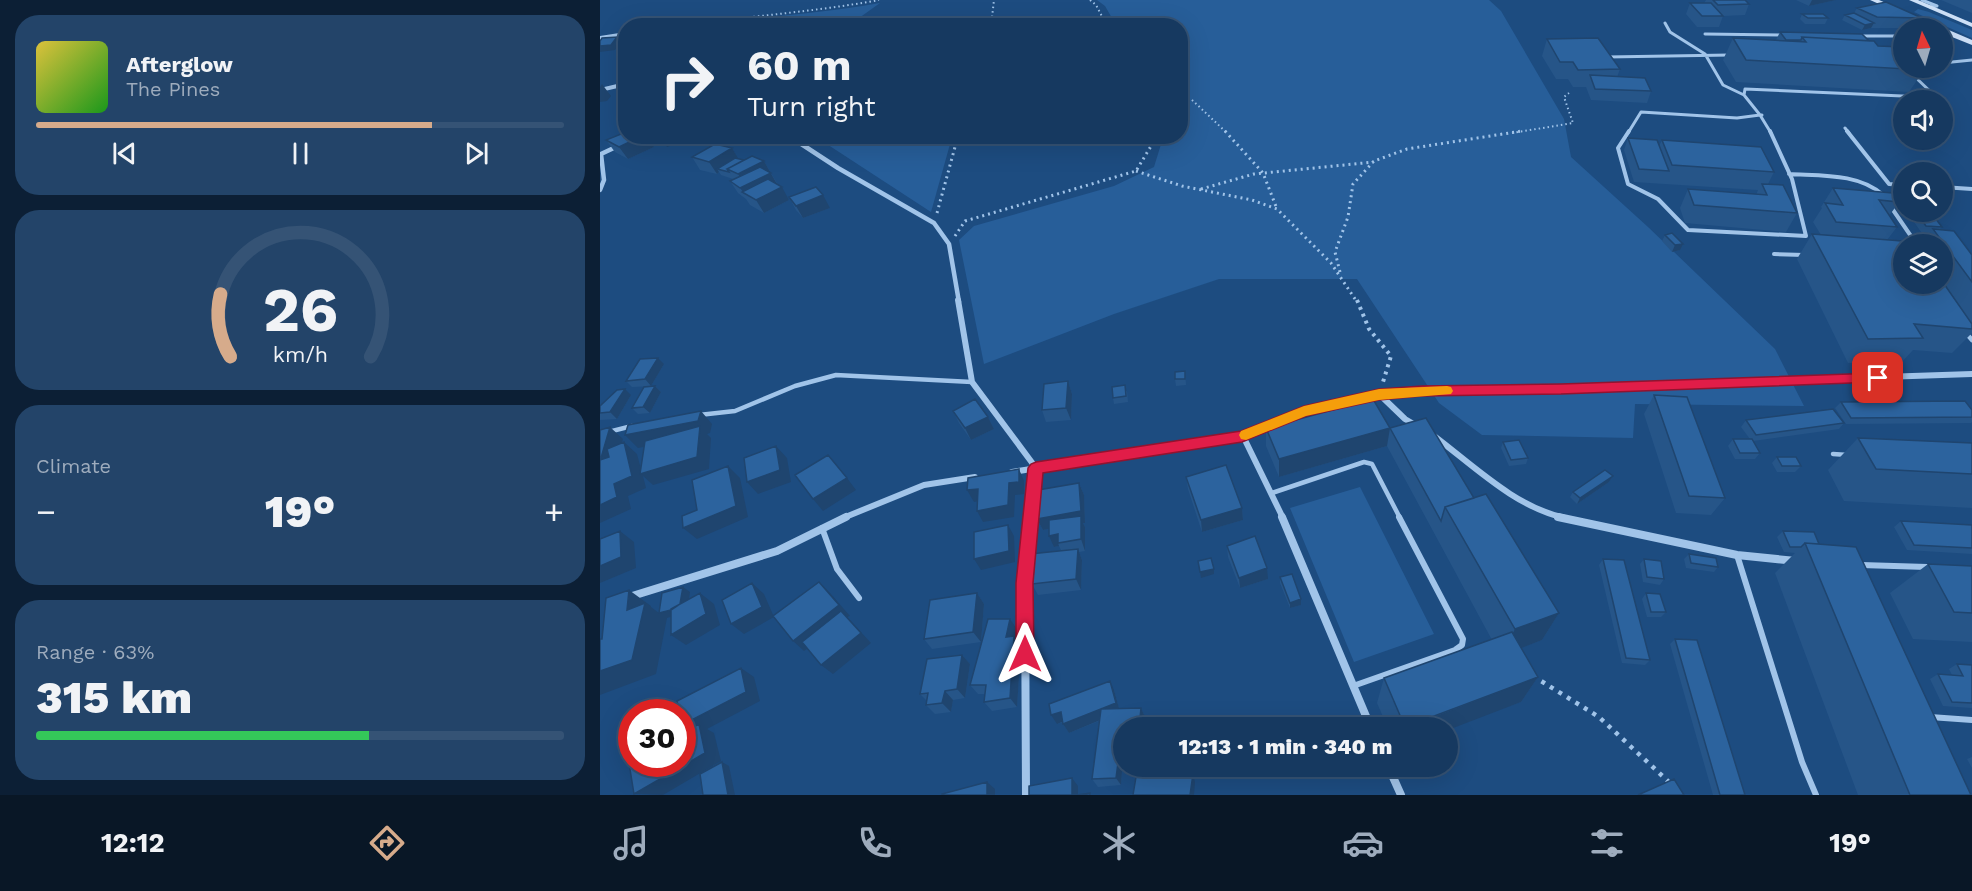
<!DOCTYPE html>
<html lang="en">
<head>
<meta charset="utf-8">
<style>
  body { margin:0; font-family:"Work Sans",sans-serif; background:#234469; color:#f1f3f6; height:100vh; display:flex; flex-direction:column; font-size:22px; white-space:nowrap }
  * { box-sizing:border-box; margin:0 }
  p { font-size:20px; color:#9eacbd }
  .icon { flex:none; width:33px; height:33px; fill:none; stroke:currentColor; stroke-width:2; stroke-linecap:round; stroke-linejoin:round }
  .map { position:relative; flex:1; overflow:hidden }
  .side { display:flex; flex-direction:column; gap:15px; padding:15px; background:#0c1f35; width:600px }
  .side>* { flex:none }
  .hud { position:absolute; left:18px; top:18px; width:570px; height:126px; border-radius:24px; box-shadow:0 6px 24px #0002,0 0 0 2px #355375; background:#163960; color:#f1f3f6; overflow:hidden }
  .needle { width:39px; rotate:355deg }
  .tools { position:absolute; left:1293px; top:18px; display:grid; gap:12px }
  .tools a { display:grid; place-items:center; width:60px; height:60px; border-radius:50%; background:#163960; box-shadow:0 6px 24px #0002,0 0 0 2px #355375; font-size:30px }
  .speed { position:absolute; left:18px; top:699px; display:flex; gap:12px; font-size:30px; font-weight:700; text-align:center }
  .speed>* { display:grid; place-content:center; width:78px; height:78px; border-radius:50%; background:#163960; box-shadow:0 6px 24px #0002,0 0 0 2px #355375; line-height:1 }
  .speed .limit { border:9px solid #d22; background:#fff; color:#111 }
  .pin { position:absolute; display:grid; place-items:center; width:51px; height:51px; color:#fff; margin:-26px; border-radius:12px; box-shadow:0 3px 9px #0006 }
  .me { position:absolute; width:66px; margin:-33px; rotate:0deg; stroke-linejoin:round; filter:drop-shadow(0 0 4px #0008) }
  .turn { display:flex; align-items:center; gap:21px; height:126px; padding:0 30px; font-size:27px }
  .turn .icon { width:78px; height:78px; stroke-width:2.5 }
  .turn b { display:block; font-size:42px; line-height:51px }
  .big { font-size:45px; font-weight:800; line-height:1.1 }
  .side .card { flex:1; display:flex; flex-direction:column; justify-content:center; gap:9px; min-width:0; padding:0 21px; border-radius:24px; background:#234469 }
  .side .dial { align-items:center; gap:0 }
  .dial svg { height:156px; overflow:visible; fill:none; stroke:#355375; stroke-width:7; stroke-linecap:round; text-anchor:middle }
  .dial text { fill:#f1f3f6; stroke:none }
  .song { display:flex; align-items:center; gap:18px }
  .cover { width:72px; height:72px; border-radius:9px; background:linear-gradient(135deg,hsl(50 70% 55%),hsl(120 70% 35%)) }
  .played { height:6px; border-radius:3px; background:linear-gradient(90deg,#d6ab8b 75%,#355375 75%) }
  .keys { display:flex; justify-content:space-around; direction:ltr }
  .heat { display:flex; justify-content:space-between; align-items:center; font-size:33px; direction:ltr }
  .charge { height:9px; border-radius:4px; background:linear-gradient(90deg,#34c759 63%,#355375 0) }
  .trip { position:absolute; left:513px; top:717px; width:345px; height:60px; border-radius:30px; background:#163960; box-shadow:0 6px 24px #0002,0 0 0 2px #355375; font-weight:800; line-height:60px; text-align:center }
  .dock { display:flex; height:96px; justify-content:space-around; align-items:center; background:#091726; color:#9eacbd }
  .dock .icon { width:42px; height:42px }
  .dock .on { color:#d6ab8b }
  .dock b { font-size:27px; color:#f1f3f6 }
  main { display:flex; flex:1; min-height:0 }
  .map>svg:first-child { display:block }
  .green { fill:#275e99 }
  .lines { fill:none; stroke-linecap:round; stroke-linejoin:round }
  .path-far3 { stroke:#a1c4e9; stroke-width:2; stroke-dasharray:1.5 3; stroke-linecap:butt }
  .path-far2 { stroke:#a1c4e9; stroke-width:3; stroke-dasharray:2 4; stroke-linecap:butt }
  .path-far1 { stroke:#a1c4e9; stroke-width:4; stroke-dasharray:3 4.5; stroke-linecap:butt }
  .path { stroke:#a1c4e9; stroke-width:4.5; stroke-dasharray:4 6; stroke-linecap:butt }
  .lane-far3 { stroke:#a1c4e9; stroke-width:3 }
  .lane-far2 { stroke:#a1c4e9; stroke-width:4 }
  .lane-far1 { stroke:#a1c4e9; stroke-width:4.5 }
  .lane { stroke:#a1c4e9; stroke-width:6 }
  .street-far3 { stroke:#a1c4e9; stroke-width:4 }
  .street-far2 { stroke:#a1c4e9; stroke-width:4.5 }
  .street-far1 { stroke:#a1c4e9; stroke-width:6 }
  .street { stroke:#a1c4e9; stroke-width:8 }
  .secondary { fill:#cde0f7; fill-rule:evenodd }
  .wall { fill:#265588 }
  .shaded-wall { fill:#1f456f }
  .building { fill:#2c639e; stroke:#1f456f; stroke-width:1.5 }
  .route { fill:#e11d48; stroke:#92132f; stroke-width:1.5 }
  .slow { fill:#f59e0b }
</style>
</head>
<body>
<main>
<section class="side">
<div class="card">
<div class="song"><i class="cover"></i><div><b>Afterglow</b><p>The Pines</p></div></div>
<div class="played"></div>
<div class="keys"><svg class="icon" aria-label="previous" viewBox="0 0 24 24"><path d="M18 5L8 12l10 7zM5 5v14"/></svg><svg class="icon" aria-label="pause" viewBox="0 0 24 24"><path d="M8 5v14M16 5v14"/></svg><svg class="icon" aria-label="next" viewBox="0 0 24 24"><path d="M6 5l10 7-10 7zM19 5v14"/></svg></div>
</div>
<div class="card dial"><svg viewBox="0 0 100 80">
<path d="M14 69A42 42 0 1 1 86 69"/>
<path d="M14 69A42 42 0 0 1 9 37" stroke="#d6ab8b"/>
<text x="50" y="56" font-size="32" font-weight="700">26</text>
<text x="50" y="72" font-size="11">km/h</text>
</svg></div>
<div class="card"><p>Climate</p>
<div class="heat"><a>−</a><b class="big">19°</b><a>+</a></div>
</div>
<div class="card"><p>Range · 63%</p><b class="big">315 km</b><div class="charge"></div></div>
</section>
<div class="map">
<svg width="1372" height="795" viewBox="0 0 1372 795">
  <rect width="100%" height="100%" fill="#1d4c80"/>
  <path class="green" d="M497 0H889L901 11 964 119 971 157 1048 227 1175 349 1204 406 1035 404 1033 438 882 435 839 403 757 279H619L514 314 384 364 359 240 374 226 514 186 554 167 562 141 561 137 580 136V26L516 25 505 6Z
    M280 3 259 18 267 25H103C162 16 221 14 280 3Z
    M1318 9 1329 12 1372 30V38L1314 12Z
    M216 137H352L331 212Z
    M760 487 834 634 754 662 690 508Z"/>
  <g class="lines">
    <path class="path-far3" d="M490 0 496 5 507 26
      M82 26C148 16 214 12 279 0
      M391 26 394 0
      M580 94 590 98 627 133
      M912 133 973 123 964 97 969 93"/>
    <path class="path-far2" d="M625 131 663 173 677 209
      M536 171 582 186 652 200 677 209 731 263 757 302
      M601 189 654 174 774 162
      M337 213 358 136
      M355 236 365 221 536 171 551 146 552 136
      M740 272 735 252 748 217 753 184 774 161 807 149 922 131"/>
    <path class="path-far1" d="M757 300 769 329 791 356 783 382"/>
    <path class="path" d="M933 676 999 717 1070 783"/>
    <path class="lane-far3" d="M1322 0 1337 6 1330 7
      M1065 23 1070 32 1105 54 1123 85 1144 95
      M1105 34 1184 35
      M1258 36H1304
      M1007 57 1130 55
      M1342 63 1372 60
      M1160 115 1171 133
      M1160 115 1144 95 1145 89 1325 97 1334 95 1313 75V70L1317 68
      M1160 115H1162
      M1245 128 1249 133
      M1028 133 1041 112 1137 118 1160 115"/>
    <path class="lane-far2" d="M1029 131 1018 148 1028 184 1058 199 1088 230 1206 236 1192 179 1170 131
      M1247 131 1289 184 1304 185
      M1189 174C1220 176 1259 173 1283 195
      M1342 187 1372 189
      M1291 207 1315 242
      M1174 254 1204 255"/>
    <path class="lane-far1" d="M1366 333 1372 340
      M99 415 135 411 195 386 236 375 372 382
      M0 434 32 426
      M1233 454 1248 455
      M672 493 764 462 772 464 800 518"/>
    <path class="lane" d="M222 528 237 569 259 598
      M1137 555 1202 762 1216 795
      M1261 565 1327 567
      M753 686 855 650 862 645 863 639 799 517
      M1330 717 1372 720"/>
    <path class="street-far3" d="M0 38 26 34
      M0 90 26 84"/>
    <path class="street-far2" d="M189 136 238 168 334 223 349 244 359 302
      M0 190 4 180 1 154 18 146"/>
    <path class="street-far1" d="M358 300 372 382 436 468 431 518
      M779 394 805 419 817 426
      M643 436 683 518
      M834 436C874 466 915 507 965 518
      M412 472 643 436 704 412 779 394 1372 374
      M243 518 324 485 375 477"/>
    <path class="street" d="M682 517 771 728
      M958 517 1137 555 1196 561
      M29 597 177 551 246 517
      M788 766 801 795
      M426 795 425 583 431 517"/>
    <path class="secondary" d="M1270 0H1279L1372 40V45L1342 33V28H1334Z
      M1309 0H1318L1372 23V27Z"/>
  </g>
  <path class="wall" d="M1106 0H1145L1149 4 1145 15 1123 16 1119 27H1097L1086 14 1090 3H1104Z
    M1196 0H1236L1209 6Z
    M1341 0H1372V13Z
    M1257 8 1322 18 1315 28H1271L1262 30 1242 20 1245 15 1254 13Z
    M1202 14 1228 18 1225 24H1205L1200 19Z
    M1180 32 1269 41 1324 70 1309 92 1136 82 1123 60 1133 38 1176 40Z
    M947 39 1020 69 1017 77 1051 91 1047 103 991 100 986 87H973L968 79H956L942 56Z
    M26 136H47L54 147 28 159 15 152 6 140Z
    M1028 138 1059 146 1062 140 1174 172 1168 184 1197 213 1186 232 1085 223 1080 208 1088 189 1156 195 1158 190 1034 182 1024 150Z
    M132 148 138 159 144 160 164 161 178 185 189 200 164 213 150 205 146 199 138 193 130 181 133 179 121 175 119 172 117 174 100 170 92 157Z
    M1233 188 1299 202 1289 216 1297 227 1287 240 1342 284V244H1321L1331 233 1321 232 1312 219 1316 213 1342 227 1339 230 1372 255V333L1352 353 1313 350 1302 362 1248 363 1197 259 1212 234 1221 235 1213 222 1222 208 1221 207Z
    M189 197 230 208 203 218 196 210Z
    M1065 235 1080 250 1072 252 1062 241Z
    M64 364 51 386 32 387 26 381Z
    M585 371 586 385 576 386 575 379Z
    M468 381 472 394 471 420 446 422 442 410Z
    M55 386 61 392 50 413 38 414 32 408Z
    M527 391 528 402 514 404 513 398Z
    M31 395 17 419 0 420V406Z
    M1054 395 1125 498 1111 515 1076 513 1044 414Z
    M1241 402 1372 410V422L1371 423 1246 424 1235 408Z
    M353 411 388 417 394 429 371 440 359 423Z
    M1146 420 1244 423 1239 429 1153 441 1160 453 1155 459H1135L1128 446 1133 439H1150L1141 427Z
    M666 428H790L874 498 959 613 942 640 921 648 938 677 921 702 848 728H788L777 703 784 678 892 640 787 446 679 477 666 446Z
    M1258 438 1372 443V508L1244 501 1228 470Z
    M903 442 928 458 926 464 909 466 901 448Z
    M1177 457 1201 466 1195 472H1177L1172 463Z
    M1013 476 1009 482 977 504 970 497 973 492Z
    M586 477 642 508 643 520 602 532 588 489Z
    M479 483 484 495 485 523H483L485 527V551L479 552 482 560 481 590 438 595 432 584 433 576 429 569 461 550 459 546 454 547 449 529 443 530 437 519Z
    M1301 521 1372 525V554L1307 550 1294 527Z
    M1183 531 1219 544 1371 795H1258L1175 573 1195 553 1184 552 1177 537Z
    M627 546 668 579 640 588 628 557Z
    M1089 554 1118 567 1114 572 1086 568 1084 559Z
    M1003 559 1050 660 1045 665 1022 663 999 565Z
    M1044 559 1064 579 1060 585 1043 582 1040 564Z
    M1328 564 1372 566V642L1313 639 1290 593Z
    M680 577 701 599V605L690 608 680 583Z
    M377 593 384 604 381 642 332 649 324 639Z
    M1046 593 1066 612 1061 617H1047L1042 599Z
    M417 629 415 637 421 646 417 707 392 711 384 702 385 694H378L370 685Z
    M1075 639 1145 795H1113L1070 644Z
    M362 655 370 664 365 698 353 700 351 712 335 714 326 705 327 701 320 694Z
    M1357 664 1372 665V708L1343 706 1330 679 1338 674 1352 675 1349 669Z
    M514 690 519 709 541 708 545 717 544 728H524V766H541L540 770 522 771 521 785 498 787 492 779 499 721 469 733 463 724V722L457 724Z
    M1372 757V768L1367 759Z"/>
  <path class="shaded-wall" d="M1212 0H1236L1209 6Z
    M1274 23 1271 28 1262 30 1265 25Z
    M17 37 20 42 15 50 0 52V40Z
    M2 84 11 96 7 101 0 102V87Z
    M42 136H47L54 147 28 159 19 147Z
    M128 136H141L131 141Z
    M75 137 79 143 67 147 63 141Z
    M132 148 139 160 117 169 119 172 117 174 109 162Z
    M164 161 178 186 144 193 140 188 145 185 138 174Z
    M182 187 189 200 164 213 156 200Z
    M223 195 230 208 203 218 196 206Z
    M1083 244 1080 250 1072 252 1075 245Z
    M58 358 64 364 51 386 45 379Z
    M468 381 472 394 471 420 466 408Z
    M55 386 61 392 50 413 43 407Z
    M25 389 31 395 17 419 10 412Z
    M101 411 112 424 110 433 107 434 111 438 109 469 53 485 43 476 46 488 28 496 31 509 0 523V505L14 484 24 442 37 454 42 473 99 436 38 448 25 435Z
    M388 417 394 429 371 440 365 428Z
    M10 427 23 439 15 470 0 473V458Z
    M790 428 787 446 679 477V459Z
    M176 446 187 458 191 482 158 494 147 482Z
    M128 466 140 478 148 517 97 539 83 528 136 506Z
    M419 469 424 481V494L415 495 414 517 383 522 377 511Z
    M1013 476 1009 482 977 504 980 498Z
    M247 478 256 490 223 511 213 499Z
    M479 483 484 495 485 523H483L485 527V551L481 539V523L443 530 437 519Z
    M378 489 384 500 374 502 367 490Z
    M642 508 643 520 602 532 601 520Z
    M408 525 414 536 415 562 381 570 374 559Z
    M20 531 34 542 36 568 0 583V566Z
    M458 534V543L459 546 454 547 449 536Z
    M478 549 482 560 481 590 476 579Z
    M667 568 668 579 640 588 639 578Z
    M614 569V574L601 578 600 572Z
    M219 582 230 593 250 616 247 617 271 643 233 674 221 665 247 618 204 651 193 641Z
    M152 583 164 594 174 617 144 634 131 624Z
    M83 587 90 592 87 612 67 618 56 674 0 695V671L27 610 29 590 51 606V607L59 613Z
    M100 593 114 604 120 625 86 645 71 635Z
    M377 593 384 604 381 642 373 632Z
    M701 599V605L690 608V603Z
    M959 613 942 640 901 656 915 629Z
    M410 619 417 629 415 637 421 646 417 707 410 698 406 637Z
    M362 655 370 664 365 698 357 689Z
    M141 668 154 677 160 701 107 729 114 733 121 761 63 795 34 794 97 735 82 727V725Z
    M938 677 921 702 848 730V728H805Z
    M510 681 514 690 520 712 501 709Z
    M345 691 353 700 351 712 342 703Z
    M541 708 545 717 544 728H539Z
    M501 709 505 718 469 733 463 724Z
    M461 712 466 720 457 724 451 715Z
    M122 762 129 766 135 795H128Z
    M518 763 522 771 521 785 516 778Z
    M593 774 595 782 594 795H590Z
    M472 778 478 786V795H472Z
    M387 782 395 789V795H387Z"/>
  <path class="building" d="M1113 0H1145L1149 4 1118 5Z
    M1286 2 1322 18 1277 17 1257 8Z
    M1090 3H1111L1123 16H1102Z
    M1254 13 1274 23 1265 25 1245 15Z
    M1202 14H1223L1228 18H1208Z
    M1180 32 1262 34 1269 41 1202 37 1201 40H1186Z
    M17 37 11 45 0 46V41L2 38Z
    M1202 37 1274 41 1278 46 1303 47 1304 68H1322L1324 70 1146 60 1133 38 1206 42Z
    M998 38 1020 69 978 70 973 62H960L947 39Z
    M990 75 1045 78 1051 91 995 89Z
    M26 132V136H42L19 147 6 140Z
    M59 136H75V137L63 141Z
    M1028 138 1057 140 1069 171 1039 169Z
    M1062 140 1161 147 1174 172 1072 165Z
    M115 144 132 148 109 162 92 157Z
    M152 156 164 161 138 174 127 169Z
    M135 158 144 160 127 169 129 172 117 169Z
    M160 167 171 173 140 188 130 181Z
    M168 179 182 187 156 200 142 192Z
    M1162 184 1183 185 1197 213 1094 205 1088 189 1167 195Z
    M216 187 223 195 196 206 189 197Z
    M1233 188 1293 193 1299 202 1279 200 1297 227 1236 222 1225 203 1243 205Z
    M1316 213 1332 214 1342 227 1326 226Z
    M1333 229 1354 231 1372 255V282Z
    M1072 233 1083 244 1075 245 1065 235Z
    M1212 234 1315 242 1317 244H1304V284H1342V281L1372 324V329L1314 324 1323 338 1268 339Z
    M58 358 45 379 26 381 40 359Z
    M585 371V379H575V372Z
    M468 381 466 408 442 410 444 384Z
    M525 385 526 396 513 398 512 387Z
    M55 386 43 407 32 408 44 387Z
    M25 389 10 412 0 413V406L17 390Z
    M1054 395 1087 397 1125 498 1089 496Z
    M375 399 388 417 365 428 353 411Z
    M773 399 790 428 679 459 666 428Z
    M1365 401 1372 410V417L1251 418 1241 402Z
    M1233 409 1244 423 1156 435 1146 420Z
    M101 411 98 421 25 435 28 425Z
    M826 418 874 498 845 507 841 521 790 428Z
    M100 426 97 457 40 474 45 441Z
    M10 427 1 458H0V430Z
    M1258 438 1372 443V474L1276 469Z
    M1133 439H1152L1160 453H1140Z
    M919 440 928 458 911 460 903 442Z
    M24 442 32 476 14 484 17 497 0 505V460L9 457 7 449Z
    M176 446 180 470 147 482 144 458Z
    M228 455 247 478 213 499 195 475Z
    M1177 457H1196L1201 466H1182Z
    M626 465 642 508 601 520 586 477Z
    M128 466 136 506 83 528 82 516 97 510 92 480Z
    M419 469V482L409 483 408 505 377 511 378 489 367 490 368 478Z
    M1005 470 1013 476 980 498 973 492Z
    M479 483 481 511 437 519 438 490Z
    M886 494 959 613 915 629 845 507Z
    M481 516V539L458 543V534L449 536V520Z
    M1301 521 1372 525V548L1314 545Z
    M408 525 409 551 374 559V532Z
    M20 531 21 557 0 566V539Z
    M1183 531 1214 532 1219 544 1205 543 1201 547H1190Z
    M655 536 667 568 639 578 627 546Z
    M1205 543 1256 547 1371 795H1310Z
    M478 549 476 579 432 584 434 569H429L430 554Z
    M1089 554 1116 558 1118 567 1091 563Z
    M611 558 614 569 600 572 598 561Z
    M1003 559 1024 560 1050 660 1026 658Z
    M1044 559 1061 561 1064 579 1047 577Z
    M1328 564 1372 566V613L1354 612Z
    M692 574 701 599 690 603 680 577Z
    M219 582 239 605 193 641 173 616Z
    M152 583 162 607 131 624 122 600Z
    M83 587 80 604 71 610 59 613 62 593Z
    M29 590 27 610 45 603 32 660 0 671V639H2L6 598Z
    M100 593 106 614 71 635V609Z
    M377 593 373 632 324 639 330 600Z
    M1046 593 1060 594 1066 612H1051Z
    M241 611 261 633 221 665 202 642Z
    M388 619H410L406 637 414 636 410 698 384 702 386 685H370Z
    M912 632 938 677 805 727 784 678Z
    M1075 639 1097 640 1145 795H1120Z
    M362 655 357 689 345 691 342 703 326 705 328 693 320 694 327 659Z
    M1357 664 1372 665V703L1352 702 1338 674 1363 676Z
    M141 668 146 692 82 725V712H79L77 701Z
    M510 681 516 703 501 709 541 708 539 728H524V763H518L516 778 492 779 501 709 463 724 461 712 451 715 449 704Z
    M99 724 105 753 34 794 29 763 32 762V764H82V733Z
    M122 762 128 795H103L100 774Z
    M537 771 593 774 590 795H533Z
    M472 778V795H429V786Z
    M1074 779 1084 795H1038Z
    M387 782V795H342V794Z
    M490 793V795H477Z"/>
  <path class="route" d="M1278 373 1285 378 1278 382 961 394 822 396 779 400 706 416 642 442 443 473 433 583 434 654 431 660 425 662 419 660 416 654V583L428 468 431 464 436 462 641 431 704 406 779 389 822 386 961 384Z"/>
  <path class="slow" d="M847 386 851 387 853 391 851 394 779 400 706 416 646 440 641 439 639 435 641 431 704 406 779 389Z"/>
</svg>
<div class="tools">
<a><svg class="needle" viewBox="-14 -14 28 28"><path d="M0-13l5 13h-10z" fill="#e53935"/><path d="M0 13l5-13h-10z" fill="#9eacbd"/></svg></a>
<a><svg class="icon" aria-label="sound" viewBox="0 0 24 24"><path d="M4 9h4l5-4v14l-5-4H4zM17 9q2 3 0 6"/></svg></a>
<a><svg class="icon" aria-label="search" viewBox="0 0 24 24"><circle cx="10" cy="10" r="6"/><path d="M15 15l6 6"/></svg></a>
<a><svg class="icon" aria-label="layers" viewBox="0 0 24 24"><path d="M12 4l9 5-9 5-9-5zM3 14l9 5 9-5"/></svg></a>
</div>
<div class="speed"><div class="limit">30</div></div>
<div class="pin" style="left:1278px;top:378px;background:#d93025"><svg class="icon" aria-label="arrive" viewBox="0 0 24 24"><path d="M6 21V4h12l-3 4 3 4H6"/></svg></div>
<svg class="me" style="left:425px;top:654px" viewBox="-20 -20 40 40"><path d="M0-17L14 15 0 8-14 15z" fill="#e11d48" stroke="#fff" stroke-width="4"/></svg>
<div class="trip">12:13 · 1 min · 340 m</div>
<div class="hud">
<div class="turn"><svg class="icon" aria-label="right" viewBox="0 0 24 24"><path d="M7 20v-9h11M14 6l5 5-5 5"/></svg><div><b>60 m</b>Turn right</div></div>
</div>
</div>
</main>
<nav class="dock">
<b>12:12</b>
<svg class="icon on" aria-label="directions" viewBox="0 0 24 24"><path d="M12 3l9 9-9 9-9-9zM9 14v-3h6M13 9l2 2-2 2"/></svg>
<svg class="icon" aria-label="music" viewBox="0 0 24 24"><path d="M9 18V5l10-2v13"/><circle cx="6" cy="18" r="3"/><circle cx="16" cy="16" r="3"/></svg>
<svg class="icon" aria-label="phone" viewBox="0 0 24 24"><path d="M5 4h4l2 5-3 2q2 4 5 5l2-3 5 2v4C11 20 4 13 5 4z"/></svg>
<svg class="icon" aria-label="climate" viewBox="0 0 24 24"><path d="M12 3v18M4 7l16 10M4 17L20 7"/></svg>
<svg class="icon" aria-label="car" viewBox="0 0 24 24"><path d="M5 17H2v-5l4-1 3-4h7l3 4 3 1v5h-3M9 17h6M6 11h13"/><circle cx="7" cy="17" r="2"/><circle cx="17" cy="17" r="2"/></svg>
<svg class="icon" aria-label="filters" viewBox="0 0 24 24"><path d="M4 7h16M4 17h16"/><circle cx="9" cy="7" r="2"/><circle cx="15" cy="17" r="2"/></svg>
<b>19°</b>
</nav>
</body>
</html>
